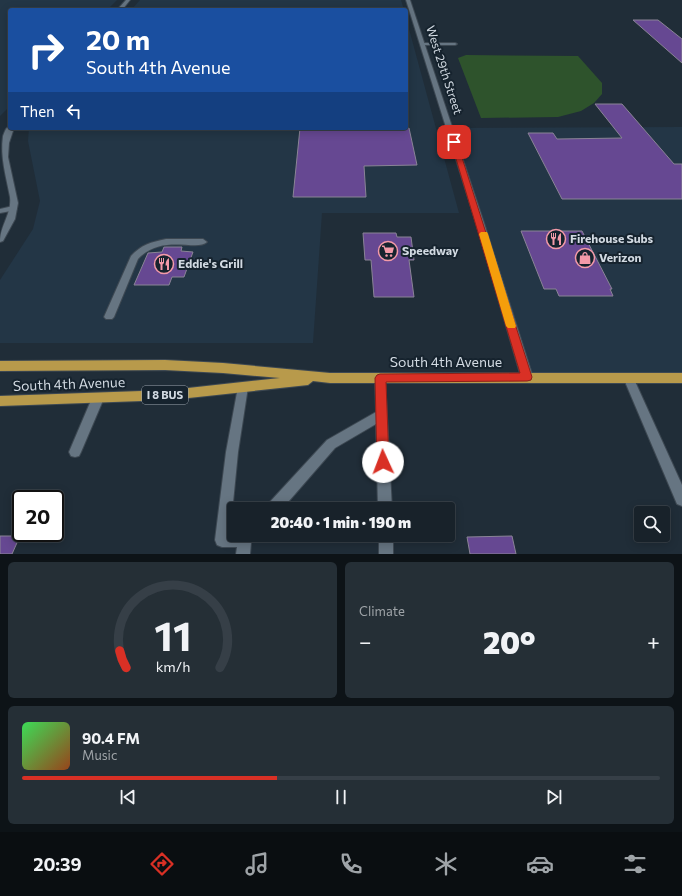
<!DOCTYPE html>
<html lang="en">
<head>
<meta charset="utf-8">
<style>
  body { margin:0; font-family:Commissioner,sans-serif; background:#252f36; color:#f1f3f6; height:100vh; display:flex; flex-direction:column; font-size:15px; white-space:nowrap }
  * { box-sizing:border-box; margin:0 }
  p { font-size:13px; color:#9fa4a8 }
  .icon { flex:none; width:22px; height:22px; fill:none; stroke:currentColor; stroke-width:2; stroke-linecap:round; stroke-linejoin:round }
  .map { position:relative; height:554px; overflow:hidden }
  .sheet { display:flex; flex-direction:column; gap:8px; padding:8px; background:#0d1317; flex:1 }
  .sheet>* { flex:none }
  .guide { position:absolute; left:8px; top:8px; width:400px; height:122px; border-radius:4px; box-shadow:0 2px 10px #0003,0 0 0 1px #363f47; background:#1a4fa0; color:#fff; overflow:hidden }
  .buttons { position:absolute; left:634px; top:506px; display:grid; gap:8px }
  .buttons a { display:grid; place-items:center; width:36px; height:36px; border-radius:4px; background:#18222a; box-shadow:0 2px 10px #0003,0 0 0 1px #363f47; font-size:20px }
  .speed { position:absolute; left:12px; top:490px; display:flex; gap:8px; font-size:20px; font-weight:700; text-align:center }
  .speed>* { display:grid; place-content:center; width:52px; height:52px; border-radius:50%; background:#18222a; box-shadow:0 2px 10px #0003,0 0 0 1px #363f47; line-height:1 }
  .speed .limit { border:2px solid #111; border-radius:6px; background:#fff; color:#111 }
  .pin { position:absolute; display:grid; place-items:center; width:34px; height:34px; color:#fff; margin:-17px; border-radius:8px; box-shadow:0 2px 6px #0006 }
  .me { position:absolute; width:44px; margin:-22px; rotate:358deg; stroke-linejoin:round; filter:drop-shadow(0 0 3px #0008) }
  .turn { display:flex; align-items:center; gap:14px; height:84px; padding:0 12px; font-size:18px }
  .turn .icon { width:52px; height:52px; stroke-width:2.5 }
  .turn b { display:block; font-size:28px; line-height:34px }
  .then { display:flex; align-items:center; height:38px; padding:0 12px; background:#0003; gap:8px; font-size:15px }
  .big { font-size:30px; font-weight:800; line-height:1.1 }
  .sheet .tile { flex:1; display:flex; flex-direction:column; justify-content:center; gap:6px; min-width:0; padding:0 14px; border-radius:6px; background:#252f36 }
  .sheet .dial { align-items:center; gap:0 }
  .dial svg { height:104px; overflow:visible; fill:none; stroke:#363f47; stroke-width:7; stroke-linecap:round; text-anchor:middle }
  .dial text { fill:#f1f3f6; stroke:none }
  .song { display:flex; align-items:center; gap:12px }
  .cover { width:48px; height:48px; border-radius:6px; background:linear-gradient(135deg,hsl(130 70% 55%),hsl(20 70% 35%)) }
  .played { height:4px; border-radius:2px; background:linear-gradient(90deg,#d93025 40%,#363f47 40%) }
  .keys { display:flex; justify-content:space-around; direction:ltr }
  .heat { display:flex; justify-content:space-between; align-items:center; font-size:22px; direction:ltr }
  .sheet .tiles { flex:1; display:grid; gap:8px; grid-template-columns:1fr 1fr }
  .tile:last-child { grid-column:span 2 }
  .trip { position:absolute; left:227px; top:502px; width:228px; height:40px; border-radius:4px; background:#18222a; box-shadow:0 2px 10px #0003,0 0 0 1px #363f47; font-weight:800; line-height:40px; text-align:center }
  .dock { display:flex; height:64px; justify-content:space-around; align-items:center; background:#0a0e11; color:#9fa4a8 }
  .dock .icon { width:28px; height:28px }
  .dock .current { color:#d93025 }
  .dock b { font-size:18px; color:#f1f3f6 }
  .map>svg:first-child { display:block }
  .built { fill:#233646 }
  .green { fill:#2e532c }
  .building { fill:#664892; stroke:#8a8496 }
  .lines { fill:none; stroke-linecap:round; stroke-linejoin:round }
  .lane-casing { stroke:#3d4852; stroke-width:2 }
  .street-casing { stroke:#3d4852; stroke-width:2 }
  .secondary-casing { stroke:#3d4852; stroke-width:2 }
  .primary-casing { stroke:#3d4852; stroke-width:2 }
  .lane { fill:#667582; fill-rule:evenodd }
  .street { fill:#667582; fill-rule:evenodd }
  .secondary { fill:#667582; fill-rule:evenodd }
  .primary { fill:#b89a4b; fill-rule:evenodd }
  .route { fill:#d93025; stroke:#8d1f18 }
  .slow { fill:#f59e0b }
  .labels { text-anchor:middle; stroke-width:4; stroke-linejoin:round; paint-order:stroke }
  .shield { fill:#16232e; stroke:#9aa3ac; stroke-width:1 }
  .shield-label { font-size:11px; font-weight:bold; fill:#d2dae2 }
  .street-label { font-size:12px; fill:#d2dae2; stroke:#16232e }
  .poi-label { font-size:12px; font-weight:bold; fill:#d2dae2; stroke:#16232e; text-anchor:start }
  .near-street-label { font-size:14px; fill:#d2dae2; stroke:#16232e }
</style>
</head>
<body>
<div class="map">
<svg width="682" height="554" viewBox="0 0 682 554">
  <rect width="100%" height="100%" fill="#202d38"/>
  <path class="built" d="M0 0H117L107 10H10V106L0 116Z
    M140 0H401L404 10H131Z
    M406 18 459 213H322L313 343H0V280L33 229 40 201 28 141 29 128H406Z
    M682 127V377H527L450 128Z"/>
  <path class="green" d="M466 55 578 56 602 83V94L594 103 581 111 558 117 481 118 458 58Z"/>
  <path class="building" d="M633 20H658L682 39V63Z
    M595 104H622L674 164H682V199H562L528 133H553L557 139 622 138Z
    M300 128H409L417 165 364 166 366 197H293Z
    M521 231H582L612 289H610L613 296H559L556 289H544Z
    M363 233H396L397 237H411L414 260H409L414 297H374L371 260H365Z
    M164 247H182L181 251 193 252 184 277H172L169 285H134L148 253 162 252Z
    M0 536H20L12 554H0Z
    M512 536 516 554H470L467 537Z"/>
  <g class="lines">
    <g class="lane-casing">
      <path id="lane" d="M421 43H455L457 44 455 45H423L421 44Z
        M13 206 17 208 16 210 0 213V209Z
        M166 239H203L207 242C197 252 162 233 138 259L114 317 112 319H106L104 317 131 256C141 245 151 242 166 239Z
        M628 373 632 374 633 377 682 485V506L677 504 623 377 624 374Z
        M380 374 384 375 385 378 392 509H378L376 424 335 448 282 509H266L268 504 327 440 376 412 375 378 376 375Z
        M243 383 247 384 248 387 238 452 230 533H234V535H256L251 543 250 554H236L237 547H222L217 545 215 540 226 452 238 387 239 384Z
        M98 393 102 395 104 398 81 452 79 456 75 457 71 456 69 452 92 398 94 395Z
        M379 535H393V554H379Z"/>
    </g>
    <g class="street-casing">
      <path id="street" d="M406 0H410L484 223 533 377 531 380 527 382 523 380 521 377 476 223Z"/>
    </g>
    <g class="secondary-casing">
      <path id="secondary" d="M126 0H130L122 10H117Z
        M10 126V128H14L9 143 8 157 18 203 15 219 3 241 0 242C0 225 12 214 10 197 6 176 0 157 3 136 5 131 6 127 10 126Z"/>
    </g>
    <g class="primary-casing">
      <path id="primary" d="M165 360 223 363 330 373H682V383H330L313 381 308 385 170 400 0 406V396L170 390 280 378 223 373 165 370 0 371V361Z"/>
    </g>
    <use href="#lane" class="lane"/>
    <use href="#street" class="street"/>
    <use href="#secondary" class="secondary"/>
    <use href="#primary" class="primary"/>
  </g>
  <path class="route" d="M452 140 457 142 532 377 531 380 527 381 386 382 389 462 388 466 383 468 379 466 377 462 375 378 377 375 380 374 520 373 451 142Z"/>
  <path class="slow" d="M481 232H487L488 234 516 326 515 328H508L506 326 479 234Z"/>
  <defs>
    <g id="restaurant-ring" transform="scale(1)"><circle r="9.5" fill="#16232e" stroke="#f39aa8" stroke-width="1.5"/><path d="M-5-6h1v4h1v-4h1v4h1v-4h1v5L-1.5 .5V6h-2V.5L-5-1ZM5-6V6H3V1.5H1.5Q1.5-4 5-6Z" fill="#f39aa8"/></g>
    <g id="supermarket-ring" transform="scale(1)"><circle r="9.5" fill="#16232e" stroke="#f39aa8" stroke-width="1.5"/><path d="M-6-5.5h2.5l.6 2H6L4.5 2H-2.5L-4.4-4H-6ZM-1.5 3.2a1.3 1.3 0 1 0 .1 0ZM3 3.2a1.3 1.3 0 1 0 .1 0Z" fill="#f39aa8"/></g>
    <g id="shop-ring" transform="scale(1)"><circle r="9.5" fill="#16232e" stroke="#f39aa8" stroke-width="1.5"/><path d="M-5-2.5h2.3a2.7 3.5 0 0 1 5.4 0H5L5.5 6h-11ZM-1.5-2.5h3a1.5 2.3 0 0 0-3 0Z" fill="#f39aa8"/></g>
  </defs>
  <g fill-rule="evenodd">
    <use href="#restaurant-ring" x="556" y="239"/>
    <use href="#supermarket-ring" x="388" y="251"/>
    <use href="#shop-ring" x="585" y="258"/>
    <use href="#restaurant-ring" x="164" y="264"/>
  </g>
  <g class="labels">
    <rect class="shield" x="142" y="386" width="46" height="18" rx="3"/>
    <g class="shield-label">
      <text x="165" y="399">I 8 BUS</text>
    </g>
    <g class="street-label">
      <text transform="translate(444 70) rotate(72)" y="4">West 29th Street</text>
    </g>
    <g class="poi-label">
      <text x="570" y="243">Firehouse Subs</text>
      <text x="402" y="255">Speedway</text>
      <text x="599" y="262">Verizon</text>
      <text x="178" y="268">Eddie's Grill</text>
    </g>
    <g class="near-street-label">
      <text x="446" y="367">South 4th Avenue</text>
      <text transform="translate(69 384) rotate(-2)" y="5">South 4th Avenue</text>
    </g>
  </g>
</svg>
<div class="buttons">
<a><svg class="icon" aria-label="search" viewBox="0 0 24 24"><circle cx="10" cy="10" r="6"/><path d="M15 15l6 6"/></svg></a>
</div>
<div class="speed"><div class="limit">20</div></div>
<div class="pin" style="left:454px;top:142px;background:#d93025"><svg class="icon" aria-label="arrive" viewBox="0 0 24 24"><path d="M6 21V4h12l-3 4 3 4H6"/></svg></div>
<svg class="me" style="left:383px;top:462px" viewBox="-20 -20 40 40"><circle r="19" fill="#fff"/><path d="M0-13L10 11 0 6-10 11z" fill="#d93025"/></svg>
<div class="trip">20:40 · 1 min · 190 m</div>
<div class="guide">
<div class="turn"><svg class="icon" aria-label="right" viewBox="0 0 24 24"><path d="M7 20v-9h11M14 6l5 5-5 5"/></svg><div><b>20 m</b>South 4th Avenue</div></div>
<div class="then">Then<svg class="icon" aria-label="left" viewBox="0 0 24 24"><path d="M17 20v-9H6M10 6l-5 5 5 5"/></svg></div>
</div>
</div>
<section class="sheet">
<div class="tiles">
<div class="tile dial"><svg viewBox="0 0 100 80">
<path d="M14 69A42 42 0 1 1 86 69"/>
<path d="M14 69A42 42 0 0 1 9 56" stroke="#d93025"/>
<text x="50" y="56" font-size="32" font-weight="700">11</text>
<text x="50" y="72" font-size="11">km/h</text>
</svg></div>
<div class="tile"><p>Climate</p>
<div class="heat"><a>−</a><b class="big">20°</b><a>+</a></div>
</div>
<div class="tile">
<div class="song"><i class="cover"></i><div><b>90.4 FM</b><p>Music</p></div></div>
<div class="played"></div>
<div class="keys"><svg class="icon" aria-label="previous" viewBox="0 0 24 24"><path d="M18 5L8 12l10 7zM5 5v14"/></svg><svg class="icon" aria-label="pause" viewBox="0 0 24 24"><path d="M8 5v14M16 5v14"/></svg><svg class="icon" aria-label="next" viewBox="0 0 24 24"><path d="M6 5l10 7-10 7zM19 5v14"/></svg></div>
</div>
</div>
</section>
<nav class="dock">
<b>20:39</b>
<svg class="icon current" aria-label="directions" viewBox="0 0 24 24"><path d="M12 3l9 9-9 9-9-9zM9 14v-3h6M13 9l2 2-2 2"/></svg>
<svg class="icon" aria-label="music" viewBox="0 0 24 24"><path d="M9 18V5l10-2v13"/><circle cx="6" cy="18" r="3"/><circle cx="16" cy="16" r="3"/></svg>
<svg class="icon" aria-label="phone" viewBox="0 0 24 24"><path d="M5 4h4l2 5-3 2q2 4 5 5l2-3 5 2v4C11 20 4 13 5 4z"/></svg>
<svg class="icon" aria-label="climate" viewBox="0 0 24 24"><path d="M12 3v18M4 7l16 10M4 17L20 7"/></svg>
<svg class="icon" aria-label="car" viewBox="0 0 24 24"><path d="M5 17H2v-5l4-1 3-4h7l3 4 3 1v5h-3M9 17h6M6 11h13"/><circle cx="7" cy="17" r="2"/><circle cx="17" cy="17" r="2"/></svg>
<svg class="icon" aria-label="filters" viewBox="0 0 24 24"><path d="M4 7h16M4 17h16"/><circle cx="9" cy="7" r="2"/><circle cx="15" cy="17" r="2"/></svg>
</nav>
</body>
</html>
